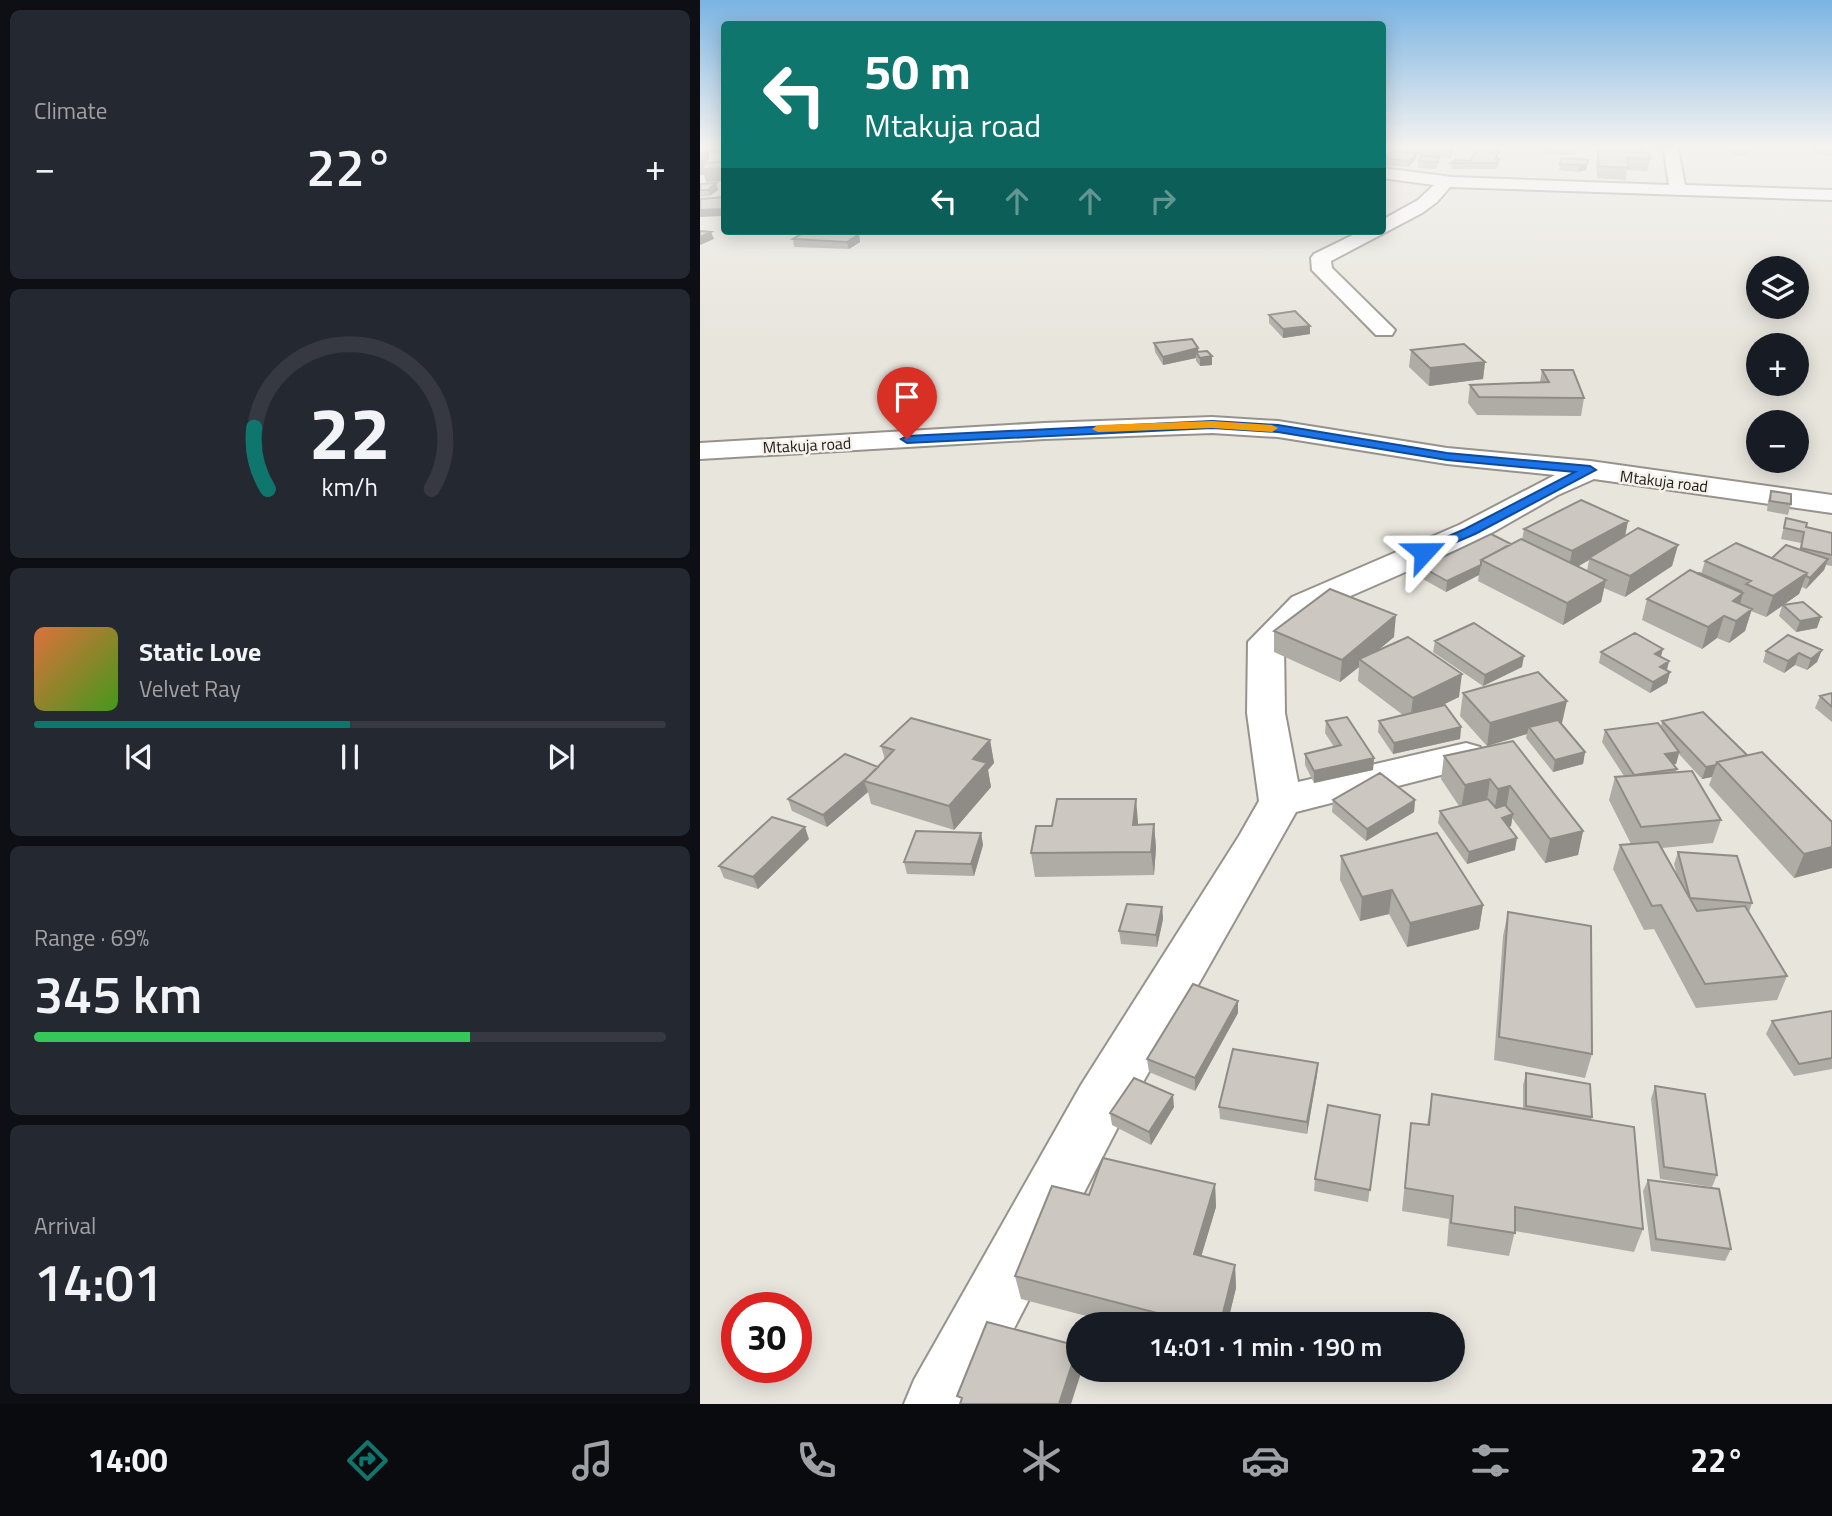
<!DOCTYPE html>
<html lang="en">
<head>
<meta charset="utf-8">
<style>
  body { margin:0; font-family:"Titillium Web",sans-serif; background:#242831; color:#f1f3f6; height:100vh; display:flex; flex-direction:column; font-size:26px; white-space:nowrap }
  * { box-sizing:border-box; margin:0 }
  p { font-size:23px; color:#9ea1a6 }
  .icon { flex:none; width:38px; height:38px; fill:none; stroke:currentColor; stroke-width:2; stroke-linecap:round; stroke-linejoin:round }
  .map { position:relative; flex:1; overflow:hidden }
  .details { display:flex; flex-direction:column; gap:10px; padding:10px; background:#0d0f14; width:700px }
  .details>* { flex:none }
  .banner { position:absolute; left:21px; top:21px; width:665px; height:214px; border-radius:7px; box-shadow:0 4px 18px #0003; background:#0f766e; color:#fff; overflow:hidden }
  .controls { position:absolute; left:1046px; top:256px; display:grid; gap:14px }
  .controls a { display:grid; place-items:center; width:63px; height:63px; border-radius:50%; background:#171b24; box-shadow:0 4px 18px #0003; font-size:35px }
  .speed { position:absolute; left:21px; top:1292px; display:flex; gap:14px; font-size:35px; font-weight:700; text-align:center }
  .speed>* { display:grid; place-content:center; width:91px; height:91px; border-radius:50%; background:#171b24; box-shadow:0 4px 18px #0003; line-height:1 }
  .speed .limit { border:10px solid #d22; background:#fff; color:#111 }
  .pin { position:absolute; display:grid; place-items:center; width:60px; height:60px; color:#fff; margin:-72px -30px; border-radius:50% 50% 50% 0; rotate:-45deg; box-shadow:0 0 7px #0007 }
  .pin .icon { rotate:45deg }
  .me { position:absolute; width:77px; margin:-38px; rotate:66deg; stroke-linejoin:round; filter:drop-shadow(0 0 5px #0008) }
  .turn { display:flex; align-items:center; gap:24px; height:147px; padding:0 28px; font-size:32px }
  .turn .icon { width:91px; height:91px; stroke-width:2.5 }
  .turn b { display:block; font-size:49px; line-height:60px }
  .lanes { display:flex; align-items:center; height:66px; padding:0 28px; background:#0003; justify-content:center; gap:35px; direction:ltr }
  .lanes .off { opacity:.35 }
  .big { font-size:52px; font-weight:600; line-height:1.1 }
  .details .widget { flex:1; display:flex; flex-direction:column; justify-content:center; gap:10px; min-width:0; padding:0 24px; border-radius:10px; background:#242831 }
  .details .dial { align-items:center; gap:0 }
  .dial svg { height:182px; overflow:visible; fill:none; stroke:#363941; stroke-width:7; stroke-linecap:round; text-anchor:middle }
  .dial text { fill:#f1f3f6; stroke:none }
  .song { display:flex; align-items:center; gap:21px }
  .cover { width:84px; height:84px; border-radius:10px; background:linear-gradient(135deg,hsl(20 70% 55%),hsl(100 70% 35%)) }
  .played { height:7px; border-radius:4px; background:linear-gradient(90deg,#0f766e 50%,#363941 50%) }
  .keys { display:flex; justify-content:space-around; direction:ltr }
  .heat { display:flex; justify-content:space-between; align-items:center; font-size:38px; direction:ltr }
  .charge { height:10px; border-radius:5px; background:linear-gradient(90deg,#34c759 69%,#363941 0) }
  .trip { position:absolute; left:366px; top:1312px; width:399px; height:70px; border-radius:35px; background:#171b24; box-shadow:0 4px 18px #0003; font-weight:600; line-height:70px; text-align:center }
  .menu { display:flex; height:112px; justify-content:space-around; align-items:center; background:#090b0e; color:#9ea1a6 }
  .menu .icon { width:49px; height:49px }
  .menu .selected { color:#0f766e }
  .menu b { font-size:32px; color:#f1f3f6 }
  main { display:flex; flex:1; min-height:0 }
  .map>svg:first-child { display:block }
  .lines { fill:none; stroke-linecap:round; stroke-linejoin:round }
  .minor-casing { stroke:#97938c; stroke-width:4 }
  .minor { fill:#fff; fill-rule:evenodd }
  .wall { fill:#afaca6; fill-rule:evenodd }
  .shaded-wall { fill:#8f8c87 }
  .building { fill:#ccc8c1; stroke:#8f8c87; stroke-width:2 }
  .route { fill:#1a73e8; stroke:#114b97; stroke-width:2 }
  .slow { fill:#f59e0b }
  .labels { text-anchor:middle; stroke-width:5; stroke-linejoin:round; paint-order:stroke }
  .far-street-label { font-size:16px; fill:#1d1c19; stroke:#f6f2ea }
</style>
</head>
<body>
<main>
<section class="details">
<div class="widget"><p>Climate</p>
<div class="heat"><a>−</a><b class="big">22°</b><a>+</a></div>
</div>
<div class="widget dial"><svg viewBox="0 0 100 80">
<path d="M14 69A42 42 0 1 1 86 69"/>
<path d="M14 69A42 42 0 0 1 8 42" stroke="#0f766e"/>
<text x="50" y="56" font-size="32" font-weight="700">22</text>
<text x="50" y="72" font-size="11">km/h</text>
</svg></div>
<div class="widget">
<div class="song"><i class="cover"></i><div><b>Static Love</b><p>Velvet Ray</p></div></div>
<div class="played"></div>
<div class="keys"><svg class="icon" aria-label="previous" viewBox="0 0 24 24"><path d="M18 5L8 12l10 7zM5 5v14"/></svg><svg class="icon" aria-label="pause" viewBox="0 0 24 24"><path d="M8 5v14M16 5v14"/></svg><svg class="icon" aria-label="next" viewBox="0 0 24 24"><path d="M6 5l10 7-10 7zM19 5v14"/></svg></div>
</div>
<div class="widget"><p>Range · 69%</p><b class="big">345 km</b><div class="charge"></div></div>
<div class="widget"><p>Arrival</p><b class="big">14:01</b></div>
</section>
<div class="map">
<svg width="1132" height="1404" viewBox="0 0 1132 1404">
  <rect width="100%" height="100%" fill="#e8e5dd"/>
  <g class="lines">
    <g class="minor-casing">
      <path id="minor" d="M963 145H977L985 185 1132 190V200L750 187 737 202 722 213 631 261 632 268 695 330 692 335H676L612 270 611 258 614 254 661 231H682V220L718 200 734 185 682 178V168L752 177 969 185Z
        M512 417 578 421 747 448 890 461 1132 495V513L894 479 858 495 781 539 616 611 584 644 585 713 598 782 766 743 780 747 786 756 780 765 596 812 421 1121 275 1404H204L214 1380 381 1085 539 836 559 801 547 713 548 642 592 597 759 525 855 475 747 464 578 437 512 433 344 439 0 459V443L344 423Z"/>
    </g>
    <use href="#minor" class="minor"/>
  </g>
  <path class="wall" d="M699 145H755L750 158 739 157V163L736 169 718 168 719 161 738 157 717 155 716 159 708 167 683 165 684 158 699 151Z
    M767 145H797V152L799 159 798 166 796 169H751V163L770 161 776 151H771V148H766Z
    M847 145 876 149 875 155 845 154Z
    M905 145H921L922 148H925L926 145 945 149 944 152 950 159 947 171 927 170 926 180 897 178 896 162 898 150H905Z
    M1018 145H1055V147H1051L1048 156 1032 155 1024 147V145Z
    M1106 145H1132V156L1118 155Z
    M888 160 886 170 878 172 859 170 860 164Z
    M16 183 18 190 10 196 0 197V184Z
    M159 234 160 242 149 249 94 247 93 239Z
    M569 315 610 334 583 338 569 323Z
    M454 343 499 352 512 356V365L500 366 496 361V358L463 365 455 352Z
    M711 350 785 362 783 379 729 386 709 367Z
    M842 370 884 398 881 416 777 415 768 403 770 385 840 382Z
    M1071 491 1091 504 1088 515 1067 511 1068 501Z
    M1086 518 1106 527 1132 533V566L1126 565 1124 570 1106 589 1102 587 1099 594 1083 605 1117 628 1096 632 1079 616 1082 606 1066 617 1051 611 1045 631 1029 643 1017 638 1002 649 942 620 947 599 998 574H1001L1005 561 1072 558 1100 550 1101 543 1081 539Z
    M928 521 925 536 978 545 972 566 925 597 904 588 901 602 863 625 778 581 779 575 746 592 721 578 722 567 811 544 822 540 824 529ZM889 560 887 571 877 567Z
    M574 631 694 637 678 650 759 697 740 706 761 727 760 739 693 754 678 732 679 721 703 715 658 681 659 667 640 682 574 652Z
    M735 641 822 667 783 686 733 652Z
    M1122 650 1117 662 1107 670 1095 665 1084 673 1063 662 1066 651Z
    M901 652 961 657 969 661 967 670 970 672 967 683 950 693 899 663Z
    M763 693 862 723 861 724 885 752 883 764 853 772 826 738 827 734 787 746 760 716Z
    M1132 693V722L1115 708 1120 696Z
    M626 721 674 758 673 770 614 783 605 765V754L634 747 625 733Z
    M962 721 1047 755 1132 822V868L1094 878 1009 785 1012 777 1002 779 979 754 976 764H973L977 769 976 772 1021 820 1013 843 962 848 977 875 974 864 978 852 1052 903 1049 912 1087 976 1077 1000 996 1008 954 929 944 930 913 869 920 845 931 844 909 800 915 777 924 776 902 742 905 730 961 727Z
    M290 740 294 763 288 770 291 787 254 830 171 804 168 792 127 827 92 811 88 799 178 767 185 760 181 746Z
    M813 741 883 831 878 855 845 863 812 818 811 826 809 827 815 850 767 864 738 823 740 811 759 806 741 779 744 756Z
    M633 800H715L714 812 666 841 632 812Z
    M438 822V825L454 824 456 848 454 875 335 877 331 853Z
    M281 833 283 845 274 876 207 874 204 862Z
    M109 839 58 889 24 878 19 866Z
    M641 856 783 905 779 929 707 947 689 914 660 921 640 880Z
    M462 907 463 919 457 947 421 944 419 931Z
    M808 912 892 1054 885 1078 794 1060 803 936Z
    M538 1001V1013L495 1091 449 1072 447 1059Z
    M1132 1011V1069L1094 1076 1066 1034 1072 1021Z
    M618 1063 617 1075 607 1134 520 1119 519 1107Z
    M826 1073 892 1117 891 1120 943 1229 934 1252 815 1231 809 1256 747 1246 749 1219 702 1211 711 1123 727 1125 732 1094 823 1108V1085Z
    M955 1086 1017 1175 1012 1187 960 1179 951 1099Z
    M474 1107 451 1145 412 1125 410 1113Z
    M680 1115 668 1202 614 1191 615 1179Z
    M948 1180 1031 1249 1025 1261 951 1251 943 1191Z
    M515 1184 516 1207 501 1256 535 1265 536 1288 527 1325H421L321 1299 315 1276 389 1195Z"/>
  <path class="shaded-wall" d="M6 145H24V152L10 153 6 169 24 168V181L6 182 4 175H0V163Z
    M752 145H755V147L750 158Z
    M717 153 716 159 708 167 709 161Z
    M888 160 886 170 878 172 879 165Z
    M16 183 18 190 10 196 8 190Z
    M24 203V216L0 217V210Z
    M11 232 14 239 0 245V237Z
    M159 234 160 242 149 249 147 242Z
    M610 326V334L583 338V329Z
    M498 348 499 356 496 352V358L463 365V357Z
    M512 356V365L500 366V358Z
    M785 362 783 379 729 386 730 368Z
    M928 521 924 541 889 558V560L868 572 872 551Z
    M978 545 972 566 925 597 930 576Z
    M1128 559 1124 570 1106 589 1110 578Z
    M781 565 779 575 746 592 747 581Z
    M1107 573 1099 594 1066 617 1073 596Z
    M906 580 901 602 863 625 867 603Z
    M1043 593 1037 615 1032 597 1040 595Z
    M1052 609 1045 631 1029 643 1036 621Z
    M696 615 694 637 664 662 659 659V667L640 682 642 660Z
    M1024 616 1017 638 1002 649 1008 627Z
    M1121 617 1117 628 1096 632 1100 621Z
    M963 649 960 660 955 654Z
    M1122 650 1117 662 1107 670 1111 659Z
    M1099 653 1095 665 1084 673 1088 661Z
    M824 656 822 667 783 686 785 675Z
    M969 661 966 673 960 667Z
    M970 672 967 683 950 693 953 682Z
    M762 674 759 697 710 721 713 698Z
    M867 701 862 723 833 732 829 727 827 734 787 746 790 723Z
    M761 727 760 739 693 754 694 743Z
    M290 740 294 763 288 770 291 787 254 830 249 806 273 759Z
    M885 752 883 764 853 772 855 760Z
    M979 752 976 764 962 766 965 754Z
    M674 758 673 770 614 783V771Z
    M1016 765 1012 777 1002 779 1006 767Z
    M179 768 164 781 168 792 127 827 123 815Z
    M790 779 787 802 761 809 765 785Z
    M810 786 806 809 794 812 798 789Z
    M436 799 438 822 435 848 433 825Z
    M715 800 714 812 666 841 667 829Z
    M813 814 811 826 800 830 802 818Z
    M454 824 456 848 454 875 451 852Z
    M105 827 109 839 58 889 53 877Z
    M883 831 878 855 845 863 850 839Z
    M281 833 283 845 274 876 271 864Z
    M817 838 815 850 767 864 769 852Z
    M1132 847V868L1094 878 1104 854Z
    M692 890 689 914 660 921 662 897Z
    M783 905 779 929 707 947 710 923Z
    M462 907 463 919 457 947 456 935Z
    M538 1001V1013L495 1091V1078Z
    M618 1063 617 1075 607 1134V1122Z
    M473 1095 474 1107 451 1145 449 1132Z
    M515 1184 516 1207 495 1277 494 1254Z
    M535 1265 536 1288 527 1325H520Z
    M378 1346V1370H382L371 1404H359Z"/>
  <path class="building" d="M0 145H6L1 163H0Z
    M731 145H752L751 147Z
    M771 145H797V146Z
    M847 145H875L876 149 846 148Z
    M906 145H921L922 148H926V145H945V149H937L938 152 907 151Z
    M1029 145H1051V146L1047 145 1050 150 1034 149Z
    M1114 145H1132V149L1119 148Z
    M898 150 948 153 950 159 927 158 928 168 899 166Z
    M692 151 717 153 709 161 684 158Z
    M776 151 799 152 795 159H799L797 163H751L755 160 770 161Z
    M721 156 739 157 737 162 719 161Z
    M862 158 888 160 887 164 879 165 860 164Z
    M24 162V168L2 169 5 163Z
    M16 183 8 190H0V184Z
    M24 197V203L22 209 0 210V201L1 199Z
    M0 231 11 232 0 237Z
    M105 232 159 234 147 242 93 239Z
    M595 311 610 326 583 329 569 315Z
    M492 339 498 348 463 357 454 343Z
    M764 344 785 362 730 368 711 350Z
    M507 351 512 356 500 358 496 352Z
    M842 370H873L884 398 779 397 770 385 849 382Z
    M1071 491 1091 494V504L1070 501Z
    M881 500 928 521 872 551 824 529Z
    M1086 518 1107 523 1106 527 1132 533V555L1101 548 1104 532 1084 528Z
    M938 528 978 545 930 576 889 558Z
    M791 534 811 544 781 560V565L747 581 722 567Z
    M821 539 906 580 867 603 781 560Z
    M1036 543 1107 573 1073 596 1046 584 1051 581 1005 561Z
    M1086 545 1128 559 1110 578 1106 576 1107 573 1072 558Z
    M990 570 1043 593 1033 601 1052 609 1036 621 1024 616 1008 627 947 599Z
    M999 573 1041 591 1040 592 998 574Z
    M630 589 696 615 642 660 574 631Z
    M1103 602 1121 617 1100 621 1083 605Z
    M774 623 824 656 785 675 735 641Z
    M935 633 963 649 955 654 969 661 960 667 970 672 953 682 901 652Z
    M1088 635 1122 650 1111 659 1099 653 1088 661 1066 651Z
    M708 637 762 674 713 698 659 659Z
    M838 672 867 701 790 723 763 693Z
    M1132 693V707L1120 696Z
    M745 705 761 727 694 743 679 721Z
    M1003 712 1047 755 1017 762 1016 765 1006 767 962 721Z
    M647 717 674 758 614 771 605 754 641 745 626 721Z
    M211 718 290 740 273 759 287 763 249 806 164 781 194 750 181 746Z
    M858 720 885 752 855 760 829 727Z
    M958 723 979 752 965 754 977 769 934 775 905 730Z
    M813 741 883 831 850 839 810 786 798 789 790 779 765 785 744 756Z
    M1062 752 1132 822V847L1104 854 1017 762Z
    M145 754 178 767 168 777 123 815 88 799Z
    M992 771 1021 820 941 827 915 777Z
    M680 773 715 800 667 829 633 800Z
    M357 799H436L433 825 454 824 451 852 331 853 336 826H352Z
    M788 799 796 808 805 805 813 814 802 818 817 838 769 852 740 811Z
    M72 817 105 827 53 877 19 866Z
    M216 831 281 833 271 864 204 862Z
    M737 833 783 905 710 923 692 890 662 897 641 856Z
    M958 842 997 911 1045 906 1087 976 1005 984 961 905 952 906 920 845Z
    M978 852 1037 856 1052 903 990 898Z
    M427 904 462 907 456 935 419 931Z
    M808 912 891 926 892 1054 799 1037Z
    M493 984 538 1001 495 1078 447 1059Z
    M1132 1011V1058L1099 1064 1072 1021Z
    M533 1049 618 1063 607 1122 519 1107Z
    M826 1073 890 1084 892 1117 826 1106Z
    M434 1078 473 1095 449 1132 410 1113Z
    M955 1086 1005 1094 1017 1175 964 1167Z
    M732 1094 934 1127 943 1229 815 1207V1233L751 1223 753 1196 705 1188 711 1123 729 1125Z
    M628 1105 680 1115 670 1190 615 1179Z
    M403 1158 515 1184 494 1254 535 1265 520 1325H503L315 1276 352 1186 389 1195Z
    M948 1180 1019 1189 1031 1249 956 1239Z
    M287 1322 378 1346 359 1404H260L262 1398 257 1396Z"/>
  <linearGradient id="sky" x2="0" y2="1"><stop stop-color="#7ab4e2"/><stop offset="0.43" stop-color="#f5f3f0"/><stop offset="1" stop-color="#f5f3f0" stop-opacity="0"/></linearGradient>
  <rect width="1132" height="341" fill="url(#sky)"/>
  <path class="route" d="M512 421 578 425 747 453 890 466 896 470 775 534 724 556 717 552 719 549 765 529 875 472 747 460 578 432 512 428 207 443 201 439 207 436Z"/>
  <path class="slow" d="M512 421 572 425 578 428 572 432 512 428 398 432 392 429 398 425Z"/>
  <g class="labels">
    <g class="far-street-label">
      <text transform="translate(107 445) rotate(-3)" y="6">Mtakuja road</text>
      <text transform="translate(964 481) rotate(7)" y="6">Mtakuja road</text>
    </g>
  </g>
</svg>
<div class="controls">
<a><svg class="icon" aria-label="layers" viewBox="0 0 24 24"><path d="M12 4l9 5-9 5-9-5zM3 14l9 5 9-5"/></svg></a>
<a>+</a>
<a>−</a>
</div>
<div class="speed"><div class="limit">30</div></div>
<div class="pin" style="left:207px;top:439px;background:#d93025"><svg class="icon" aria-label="arrive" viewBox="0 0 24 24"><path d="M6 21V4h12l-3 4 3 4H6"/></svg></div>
<svg class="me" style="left:724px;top:552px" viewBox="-20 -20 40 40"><path d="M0-17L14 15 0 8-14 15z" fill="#1a73e8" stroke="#fff" stroke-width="4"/></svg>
<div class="trip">14:01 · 1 min · 190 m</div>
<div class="banner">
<div class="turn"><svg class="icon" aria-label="left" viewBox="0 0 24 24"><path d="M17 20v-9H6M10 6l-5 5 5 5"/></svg><div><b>50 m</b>Mtakuja road</div></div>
<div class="lanes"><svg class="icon" aria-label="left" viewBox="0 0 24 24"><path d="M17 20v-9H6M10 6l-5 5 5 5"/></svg><svg class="icon off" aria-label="ahead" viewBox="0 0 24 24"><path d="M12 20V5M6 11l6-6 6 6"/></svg><svg class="icon off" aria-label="ahead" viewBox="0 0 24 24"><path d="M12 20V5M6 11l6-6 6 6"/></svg><svg class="icon off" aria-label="right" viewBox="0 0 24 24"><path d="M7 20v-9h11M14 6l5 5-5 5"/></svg></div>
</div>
</div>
</main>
<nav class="menu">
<b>14:00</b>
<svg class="icon selected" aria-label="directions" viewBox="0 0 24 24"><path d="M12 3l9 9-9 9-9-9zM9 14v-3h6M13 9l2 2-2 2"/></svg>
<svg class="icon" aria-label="music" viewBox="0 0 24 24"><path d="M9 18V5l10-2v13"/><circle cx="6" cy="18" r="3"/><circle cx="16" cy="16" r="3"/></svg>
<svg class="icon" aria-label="phone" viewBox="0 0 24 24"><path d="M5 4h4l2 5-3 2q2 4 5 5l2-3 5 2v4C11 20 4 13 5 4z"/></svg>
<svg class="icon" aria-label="climate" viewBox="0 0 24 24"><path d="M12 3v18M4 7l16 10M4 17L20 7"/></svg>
<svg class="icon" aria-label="car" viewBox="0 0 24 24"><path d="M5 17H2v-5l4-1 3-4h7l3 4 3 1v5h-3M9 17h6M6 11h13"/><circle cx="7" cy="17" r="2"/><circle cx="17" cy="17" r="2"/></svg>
<svg class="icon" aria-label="filters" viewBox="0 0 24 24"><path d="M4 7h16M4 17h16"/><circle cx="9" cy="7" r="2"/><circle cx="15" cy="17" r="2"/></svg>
<b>22°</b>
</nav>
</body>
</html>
